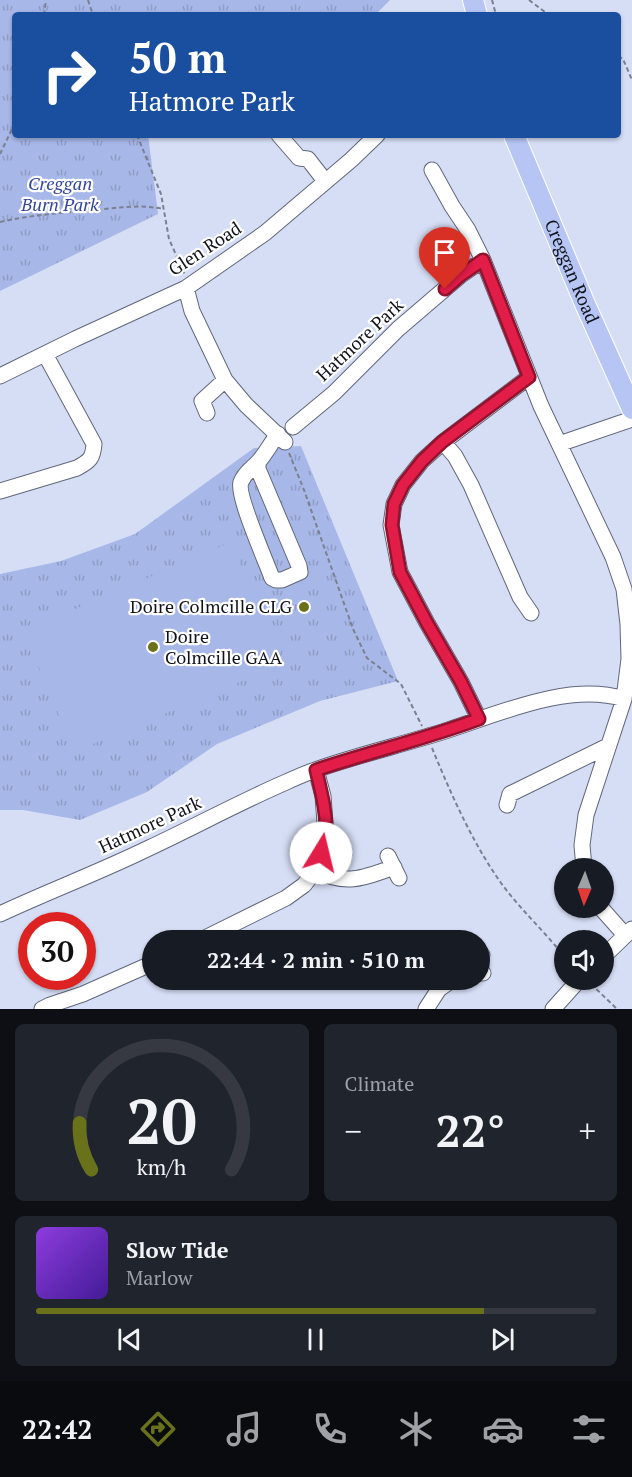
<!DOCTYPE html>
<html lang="en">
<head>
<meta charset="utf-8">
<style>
  body { margin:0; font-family:"PT Serif",serif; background:#20242c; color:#f1f3f6; height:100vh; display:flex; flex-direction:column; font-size:22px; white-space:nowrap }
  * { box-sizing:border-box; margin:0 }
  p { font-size:20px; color:#9ea1a6 }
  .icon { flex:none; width:33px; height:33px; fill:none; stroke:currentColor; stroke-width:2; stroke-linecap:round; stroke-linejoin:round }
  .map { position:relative; height:1009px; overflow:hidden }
  .drawer { display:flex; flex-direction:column; gap:15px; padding:15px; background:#0d0f14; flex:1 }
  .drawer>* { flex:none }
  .top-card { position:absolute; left:12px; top:12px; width:609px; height:126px; border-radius:6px; box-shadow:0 2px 4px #0004; background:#1a4fa0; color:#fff; overflow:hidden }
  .needle { width:39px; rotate:182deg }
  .controls { position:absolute; left:554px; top:858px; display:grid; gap:12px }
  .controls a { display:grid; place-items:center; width:60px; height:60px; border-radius:50%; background:#171b24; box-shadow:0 2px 4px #0004; font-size:30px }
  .speed { position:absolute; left:18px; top:912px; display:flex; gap:12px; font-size:30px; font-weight:700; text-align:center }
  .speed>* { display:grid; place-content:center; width:78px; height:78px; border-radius:50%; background:#171b24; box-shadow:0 2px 4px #0004; line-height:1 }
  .speed .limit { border:9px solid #d22; background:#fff; color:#111 }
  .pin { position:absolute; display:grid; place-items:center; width:51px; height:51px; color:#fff; margin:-62px -26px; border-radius:50% 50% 50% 0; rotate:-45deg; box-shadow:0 0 6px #0007 }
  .pin .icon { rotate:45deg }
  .me { position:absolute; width:66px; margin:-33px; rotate:9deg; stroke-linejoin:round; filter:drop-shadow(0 0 4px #0008) }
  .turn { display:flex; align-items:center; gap:21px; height:126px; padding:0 18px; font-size:27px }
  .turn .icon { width:78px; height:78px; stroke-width:2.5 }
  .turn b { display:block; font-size:42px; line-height:51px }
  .big { font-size:45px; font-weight:600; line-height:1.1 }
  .drawer .card { flex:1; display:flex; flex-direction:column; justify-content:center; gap:9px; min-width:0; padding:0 21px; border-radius:9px; background:#20242c }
  .drawer .dial { align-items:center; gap:0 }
  .dial svg { height:156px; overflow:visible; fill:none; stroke:#363941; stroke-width:7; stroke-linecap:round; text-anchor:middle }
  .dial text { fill:#f1f3f6; stroke:none }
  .song { display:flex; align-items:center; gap:18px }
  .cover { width:72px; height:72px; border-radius:9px; background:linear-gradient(135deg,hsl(270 70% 55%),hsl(260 70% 35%)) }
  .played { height:6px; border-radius:3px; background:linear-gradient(90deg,#69721b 80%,#363941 80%) }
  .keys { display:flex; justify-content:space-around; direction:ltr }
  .heat { display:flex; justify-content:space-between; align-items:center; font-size:33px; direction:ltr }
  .drawer .tiles { flex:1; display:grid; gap:15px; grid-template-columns:1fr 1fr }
  .card:last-child { grid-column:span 2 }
  .trip { position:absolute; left:142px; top:930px; width:348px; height:60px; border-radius:30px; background:#171b24; box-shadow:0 2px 4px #0004; font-weight:600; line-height:60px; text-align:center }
  .tabs { display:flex; height:96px; justify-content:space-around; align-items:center; background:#090b0e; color:#9ea1a6 }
  .tabs .icon { width:42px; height:42px }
  .tabs .current { color:#69721b }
  .tabs b { font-size:27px; color:#f1f3f6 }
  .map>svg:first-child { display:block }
  .park { fill:url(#park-tufts) }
  .pitch { fill:#a7b7e8 }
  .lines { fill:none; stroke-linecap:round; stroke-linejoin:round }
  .minor-casing { stroke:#60677b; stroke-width:17 }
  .major-casing { stroke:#fff; stroke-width:22 }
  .path { stroke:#7b8090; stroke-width:2; stroke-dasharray:4.5 3; stroke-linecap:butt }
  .minor { stroke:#fff; stroke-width:15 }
  .major { stroke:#b6c5f3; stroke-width:20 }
  .route-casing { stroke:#92132f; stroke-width:15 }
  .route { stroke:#e11d48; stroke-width:10 }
  .poi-dot { fill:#69721b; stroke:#fff; stroke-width:2 }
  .labels { text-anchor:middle; stroke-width:4.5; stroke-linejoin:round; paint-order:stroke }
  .park-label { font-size:18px; font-style:italic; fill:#32449d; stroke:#fff }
  .street-label { font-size:18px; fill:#11131b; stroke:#fff }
  .poi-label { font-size:18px; fill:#11131b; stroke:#fff; text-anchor:end }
</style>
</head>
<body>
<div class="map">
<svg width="632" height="1009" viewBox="0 0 632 1009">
  <defs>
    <pattern id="park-tufts" width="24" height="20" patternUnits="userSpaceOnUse" patternTransform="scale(1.5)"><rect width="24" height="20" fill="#a7b7e8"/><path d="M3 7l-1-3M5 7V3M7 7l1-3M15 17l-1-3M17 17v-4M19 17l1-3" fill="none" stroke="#8f9cc6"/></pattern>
  </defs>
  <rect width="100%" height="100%" fill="#d6def5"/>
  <path class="park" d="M0 0H390L375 15H15V135H148L158 214 0 291Z
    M301 446 398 681 320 701 217 744 147 792 80 820 23 810H0V574L61 561 135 534 254 448Z"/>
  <path class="pitch" d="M231 542 282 664 74 752 24 631Z"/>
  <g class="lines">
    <g class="minor-casing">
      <path id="minor" d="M279 135 299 158 308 159 325 181
        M432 170 452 206 468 230 483 260 541 406 613 557 624 589 628 624 629 659 624 699 586 815 582 845 584 868
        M186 288 192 311 225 380 246 405 285 442
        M0 376 75 339 186 288 265 233 351 160 377 135
        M207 413 202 401 225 380
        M293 427 334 393 398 329 461 275 483 260
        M443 442 455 456 471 485 520 597 531 613
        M559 444 632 419
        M258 462V469L299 566 300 572 282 580H276L272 578C266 561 236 494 241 482 246 471 252 469 259 461 266 453 271 443 278 434
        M0 491 77 468C90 461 93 458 94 444L45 354
        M479 719 461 682 427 623 400 572 391 525 394 504 403 485 422 461 443 442 529 377
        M507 805 510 794 608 746
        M388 856 399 878
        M316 870C345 886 364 878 394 867
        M601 908 625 935
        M0 914C49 891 100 872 149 848 194 827 238 803 284 783 295 778 306 773 318 769 361 754 405 744 448 730 501 713 569 682 624 699
        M201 940 286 898 304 885 316 870 326 836 323 796 316 770
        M480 957 482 955
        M603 957 632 929
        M480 969 483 973
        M42 1009 50 1005 83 994 153 963
        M426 1009 439 989 452 980
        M553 1009 579 980"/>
    </g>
    <g class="major-casing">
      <g id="major">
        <path d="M473 0 477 15"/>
        <path id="s1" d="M514 135 585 304 632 409"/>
      </g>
    </g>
    <path class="path" d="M88 0 93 15
      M492 0 496 15
      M529 0 549 15
      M44 15 46 0
      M618 56 623 59 632 80
      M137 135 161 194 169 239 185 275
      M0 154 15 123
      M0 222C31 215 61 213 93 210 117 208 140 204 163 209
      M289 453 304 490 353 629 367 658 401 684 422 726
      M432 748C451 794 472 842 501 883 520 909 544 931 564 956
      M591 984 617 1009"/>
    <use href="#minor" class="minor"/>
    <use href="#major" class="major"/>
  </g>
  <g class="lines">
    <g class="route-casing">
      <path id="route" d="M321 853C322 847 325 841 326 835 327 813 321 791 316 770 370 752 425 739 479 719L461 682 427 623 400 572 392 525 394 504 403 485 422 461 442 442 529 377 483 260 461 275 445 289"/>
    </g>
    <use href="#route" class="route"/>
  </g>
  <g class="poi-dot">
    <circle cx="304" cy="607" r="6"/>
    <circle cx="153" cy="647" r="6"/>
  </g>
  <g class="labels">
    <g class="park-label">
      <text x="60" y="190">Creggan<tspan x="60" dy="21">Burn Park</tspan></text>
    </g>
    <g class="street-label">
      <text transform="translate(205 249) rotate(-33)" y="6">Glen Road</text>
      <text dy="6" stroke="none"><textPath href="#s1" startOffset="148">Creggan Road</textPath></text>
      <text transform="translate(360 340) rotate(-43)" y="6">Hatmore Park</text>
      <text transform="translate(150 825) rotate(-25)" y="6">Hatmore Park</text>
    </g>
    <g class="poi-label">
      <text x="292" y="613">Doire Colmcille CLG</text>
      <text x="165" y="643" text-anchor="start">Doire<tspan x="165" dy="21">Colmcille GAA</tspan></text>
    </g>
  </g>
</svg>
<div class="controls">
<a><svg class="needle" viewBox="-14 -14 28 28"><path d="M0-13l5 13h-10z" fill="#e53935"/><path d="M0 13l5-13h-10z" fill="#9ea1a6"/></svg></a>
<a><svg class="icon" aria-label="sound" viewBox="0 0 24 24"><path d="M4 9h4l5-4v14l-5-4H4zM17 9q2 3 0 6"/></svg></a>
</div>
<div class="speed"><div class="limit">30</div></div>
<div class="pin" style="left:445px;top:289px;background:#d93025"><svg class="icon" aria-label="arrive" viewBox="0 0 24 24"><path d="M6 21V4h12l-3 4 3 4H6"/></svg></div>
<svg class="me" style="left:321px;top:853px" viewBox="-20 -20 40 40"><circle r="19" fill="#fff"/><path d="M0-13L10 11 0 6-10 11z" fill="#e11d48"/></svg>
<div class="trip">22:44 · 2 min · 510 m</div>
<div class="top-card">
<div class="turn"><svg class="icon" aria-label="right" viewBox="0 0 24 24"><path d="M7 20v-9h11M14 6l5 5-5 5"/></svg><div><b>50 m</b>Hatmore Park</div></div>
</div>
</div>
<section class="drawer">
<div class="tiles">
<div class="card dial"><svg viewBox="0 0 100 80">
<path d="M14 69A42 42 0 1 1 86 69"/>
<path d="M14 69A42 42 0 0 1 8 45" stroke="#69721b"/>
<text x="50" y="56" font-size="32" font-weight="700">20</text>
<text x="50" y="72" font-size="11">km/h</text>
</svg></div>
<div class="card"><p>Climate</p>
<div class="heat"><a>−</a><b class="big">22°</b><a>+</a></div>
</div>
<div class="card">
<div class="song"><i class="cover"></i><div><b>Slow Tide</b><p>Marlow</p></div></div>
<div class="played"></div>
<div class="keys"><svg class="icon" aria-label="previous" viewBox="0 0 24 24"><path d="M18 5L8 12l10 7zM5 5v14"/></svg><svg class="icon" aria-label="pause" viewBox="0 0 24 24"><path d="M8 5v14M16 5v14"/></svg><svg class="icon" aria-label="next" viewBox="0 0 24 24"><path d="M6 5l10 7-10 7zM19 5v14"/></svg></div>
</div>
</div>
</section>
<nav class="tabs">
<b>22:42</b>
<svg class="icon current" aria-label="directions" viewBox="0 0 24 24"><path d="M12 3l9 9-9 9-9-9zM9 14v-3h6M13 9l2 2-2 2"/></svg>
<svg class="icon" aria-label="music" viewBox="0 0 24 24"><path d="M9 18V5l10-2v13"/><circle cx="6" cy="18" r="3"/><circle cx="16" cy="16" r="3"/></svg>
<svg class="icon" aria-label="phone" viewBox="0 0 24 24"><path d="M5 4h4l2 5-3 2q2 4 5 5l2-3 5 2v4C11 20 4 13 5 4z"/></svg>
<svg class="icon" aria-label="climate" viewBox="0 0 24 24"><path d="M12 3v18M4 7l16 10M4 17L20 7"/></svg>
<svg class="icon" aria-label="car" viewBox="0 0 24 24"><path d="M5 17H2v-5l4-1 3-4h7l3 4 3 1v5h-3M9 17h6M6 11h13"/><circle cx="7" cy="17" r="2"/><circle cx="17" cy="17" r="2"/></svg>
<svg class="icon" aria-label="filters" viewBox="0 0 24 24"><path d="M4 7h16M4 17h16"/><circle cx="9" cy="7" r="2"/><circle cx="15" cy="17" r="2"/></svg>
</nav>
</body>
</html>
